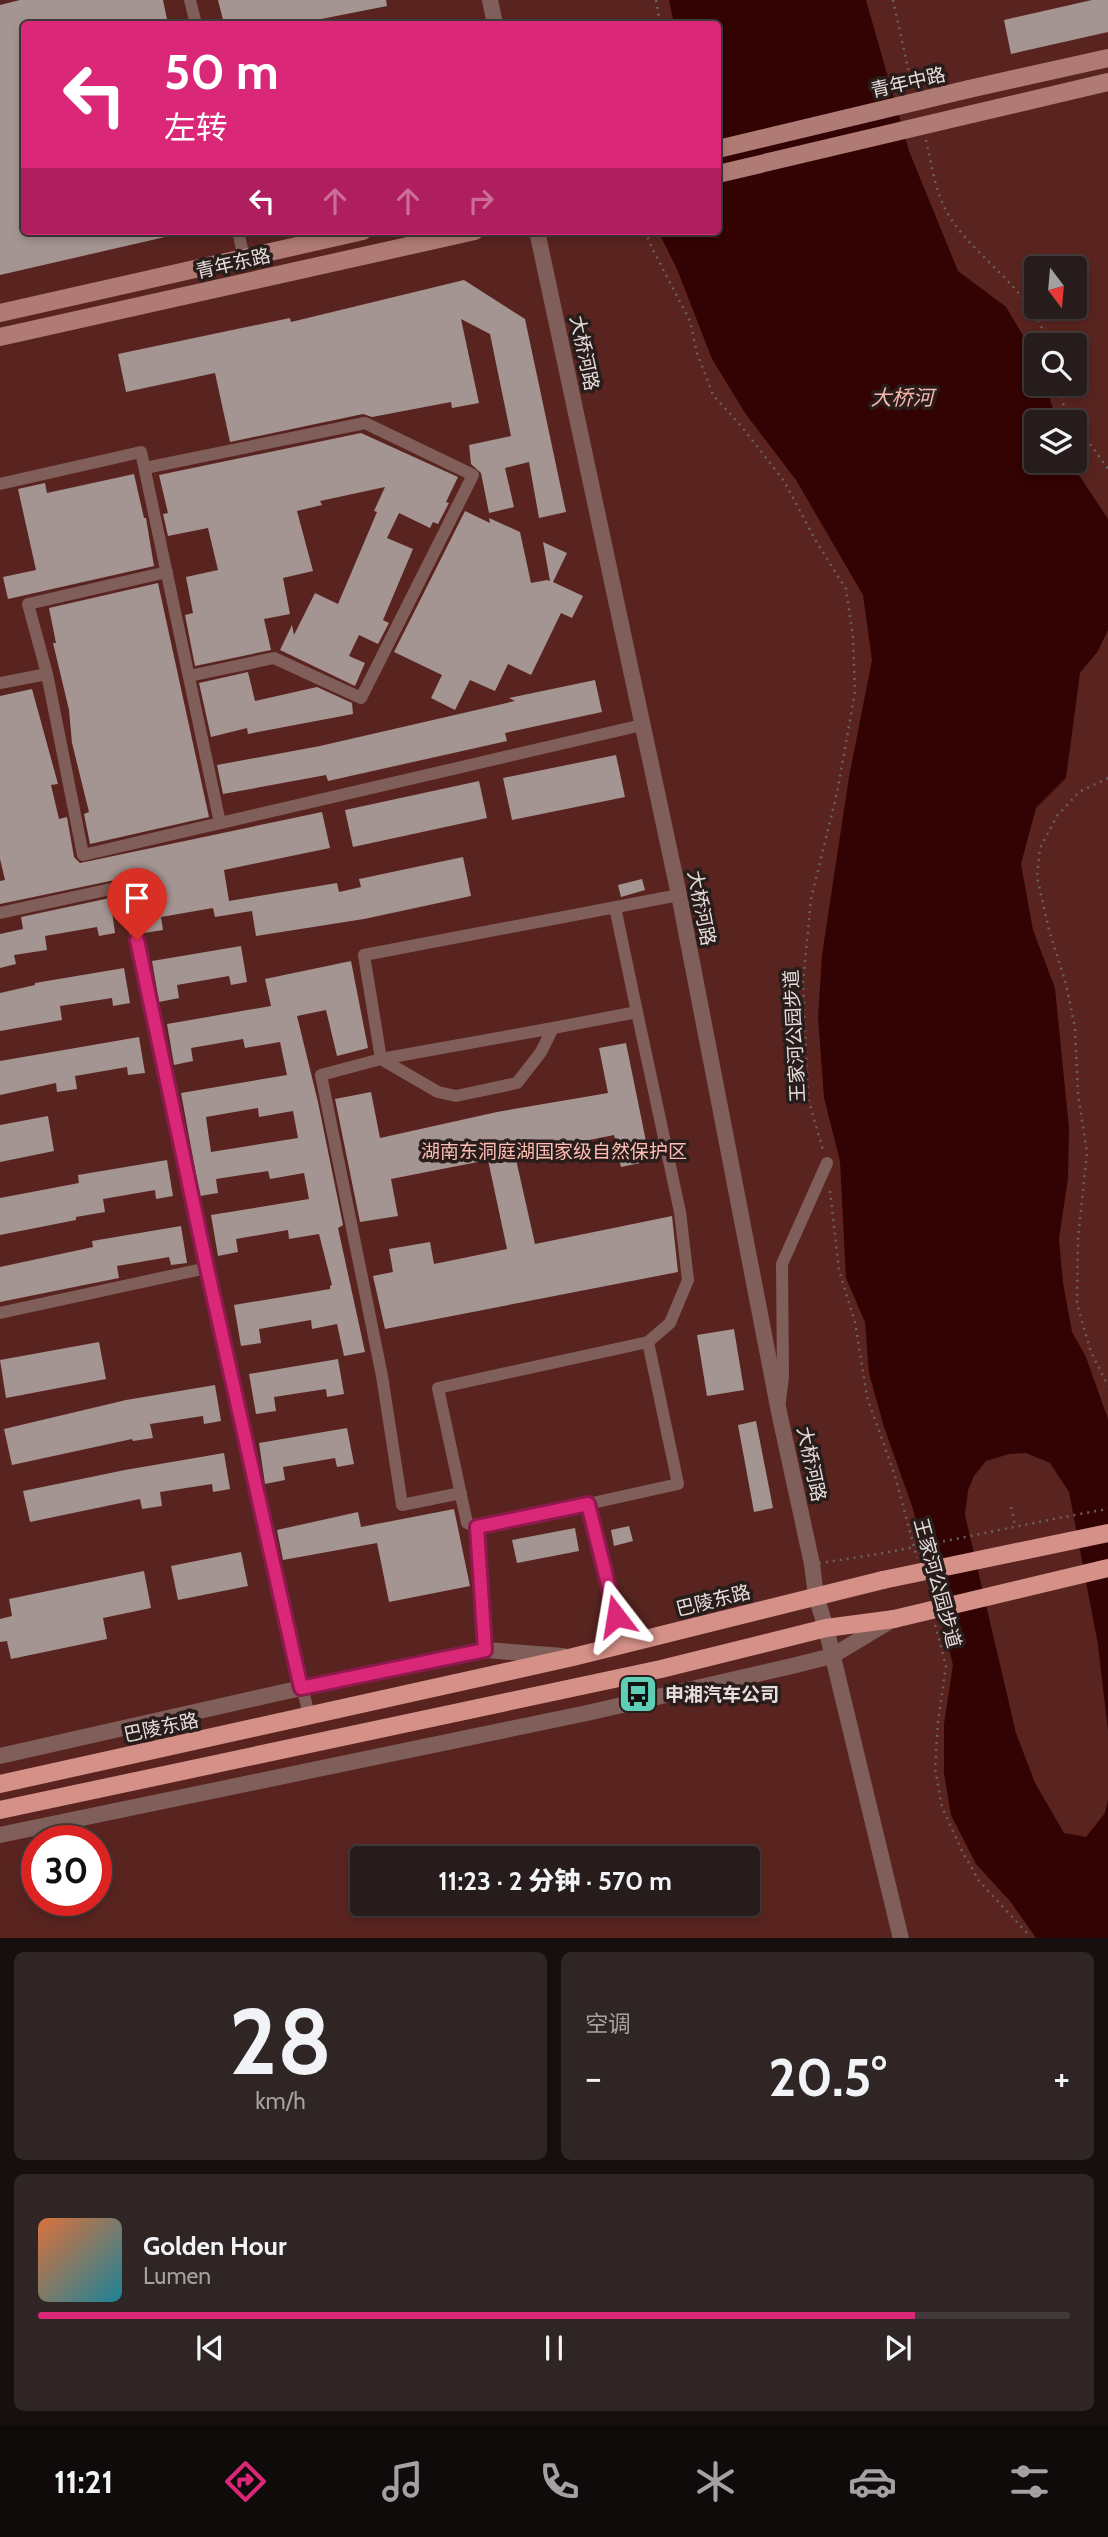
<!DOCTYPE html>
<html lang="zh">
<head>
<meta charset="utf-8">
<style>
  body { margin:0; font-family:Cabin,"Noto Sans SC",sans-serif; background:#2e2524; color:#f1f3f6; height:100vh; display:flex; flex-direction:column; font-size:26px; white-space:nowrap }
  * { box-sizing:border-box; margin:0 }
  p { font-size:23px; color:#a4a1a3 }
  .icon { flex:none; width:38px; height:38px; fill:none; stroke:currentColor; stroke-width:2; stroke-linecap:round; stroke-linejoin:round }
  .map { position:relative; height:1938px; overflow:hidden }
  .sheet { display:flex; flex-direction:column; gap:14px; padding:14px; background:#150f0f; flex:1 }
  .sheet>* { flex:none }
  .guide { position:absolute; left:21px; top:21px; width:700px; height:214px; border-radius:7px; box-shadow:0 4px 10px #0003,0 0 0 2px #423a3a; background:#db2777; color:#fff; overflow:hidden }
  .needle { width:46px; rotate:164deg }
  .controls { position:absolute; left:1024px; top:256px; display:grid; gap:14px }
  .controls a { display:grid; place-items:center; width:63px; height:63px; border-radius:7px; background:#261c1b; box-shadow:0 4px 10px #0003,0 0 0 2px #423a3a; font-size:35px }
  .speed { position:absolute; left:21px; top:1825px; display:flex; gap:14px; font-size:35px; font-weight:700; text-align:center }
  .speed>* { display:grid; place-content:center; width:91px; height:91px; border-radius:50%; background:#261c1b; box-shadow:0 4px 10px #0003,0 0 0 2px #423a3a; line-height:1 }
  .speed .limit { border:10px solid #d22; background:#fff; color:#111 }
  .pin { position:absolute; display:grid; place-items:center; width:60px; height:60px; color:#fff; margin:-72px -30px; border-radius:50% 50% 50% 0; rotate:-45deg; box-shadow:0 0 7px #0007 }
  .pin .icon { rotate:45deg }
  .me { position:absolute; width:77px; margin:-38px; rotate:346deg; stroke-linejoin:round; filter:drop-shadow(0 0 5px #0008) }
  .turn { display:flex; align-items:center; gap:24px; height:147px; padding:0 28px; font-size:32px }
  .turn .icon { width:91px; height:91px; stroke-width:2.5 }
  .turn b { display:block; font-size:49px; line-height:60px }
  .lanes { display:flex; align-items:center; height:66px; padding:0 28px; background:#0003; justify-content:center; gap:35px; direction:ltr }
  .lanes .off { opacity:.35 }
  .big { font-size:52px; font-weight:800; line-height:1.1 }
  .sheet .card { flex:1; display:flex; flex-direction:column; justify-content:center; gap:10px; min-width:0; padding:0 24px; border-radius:10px; background:#2e2524 }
  .sheet .dial { align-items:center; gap:0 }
  .dial b { font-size:91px; line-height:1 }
  .song { display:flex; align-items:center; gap:21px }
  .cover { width:84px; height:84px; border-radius:10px; background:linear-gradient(135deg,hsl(20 70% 55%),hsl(190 70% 35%)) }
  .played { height:7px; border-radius:4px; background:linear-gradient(90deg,#db2777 85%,#423a3a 85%) }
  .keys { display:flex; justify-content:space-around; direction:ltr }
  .heat { display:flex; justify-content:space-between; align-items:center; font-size:38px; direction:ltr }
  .sheet .tiles { flex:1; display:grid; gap:14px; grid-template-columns:1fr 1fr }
  .card:last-child { grid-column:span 2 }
  .trip { position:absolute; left:350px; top:1846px; width:410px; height:70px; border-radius:7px; background:#261c1b; box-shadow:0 4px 10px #0003,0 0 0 2px #423a3a; font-weight:800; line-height:70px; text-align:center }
  .dock { display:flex; height:112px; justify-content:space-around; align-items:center; background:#0f0b0b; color:#a4a1a3 }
  .dock .icon { width:49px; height:49px }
  .dock .selected { color:#db2777 }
  .dock b { font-size:32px; color:#f1f3f6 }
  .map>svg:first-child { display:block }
  .green { fill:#59241f; fill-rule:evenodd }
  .water { fill:#330202 }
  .building { fill:#a49492; fill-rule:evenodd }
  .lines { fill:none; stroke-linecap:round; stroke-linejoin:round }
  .path { stroke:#6a5f5d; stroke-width:2.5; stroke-dasharray:2 5; stroke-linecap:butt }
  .minor { stroke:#805e59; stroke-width:12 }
  .tertiary { stroke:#805e59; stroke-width:16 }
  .secondary { stroke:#b07b74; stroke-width:18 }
  .primary { stroke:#d59188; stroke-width:18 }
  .path-bridge { stroke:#6a5f5d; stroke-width:2.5; stroke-dasharray:2 5; stroke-linecap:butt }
  .secondary-bridge { stroke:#b07b74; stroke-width:18 }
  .primary-bridge { stroke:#d59188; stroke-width:18 }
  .route-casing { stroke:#8e194d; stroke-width:18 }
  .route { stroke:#db2777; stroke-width:12 }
  .labels { text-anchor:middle; stroke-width:7; stroke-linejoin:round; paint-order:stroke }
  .street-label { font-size:19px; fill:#e6dedc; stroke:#291d1b }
  .park-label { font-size:19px; fill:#ffbdb4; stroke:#291d1b }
  .poi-label { font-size:19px; font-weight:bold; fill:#e6dedc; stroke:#291d1b; text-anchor:start }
  .water-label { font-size:21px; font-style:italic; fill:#f7b6ac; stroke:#291d1b }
</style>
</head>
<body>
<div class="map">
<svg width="1108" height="1939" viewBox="0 0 1108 1939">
  <rect width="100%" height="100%" fill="#332624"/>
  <path class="green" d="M0 0H1108V1938H0ZM24 24H718V231H24ZM1036 268H1074V306H1036ZM1036 345H1074V383H1036ZM1036 422H1074V460H1036ZM37 1841H96V1900H37ZM362 1858H747V1904H362Z"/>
  <path class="water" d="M669 0H866L909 151 958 271 1006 307 1036 357V383H1045L1057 422H1036V460H1069L1108 519V630L1098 651 1080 673 1066 778 1036 808 1021 864 1033 930 1055 988 1069 1128 1068 1178 1059 1239 1063 1283 1072 1332 1086 1357 1108 1419V1731L1098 1645 1069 1492 1050 1463 1026 1453 1009 1454 986 1461 974 1476 968 1490 965 1515 1016 1733 1035 1783 1064 1833 1086 1837 1105 1813 1108 1800V1938H1036L1010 1901 976 1864 951 1815 944 1773V1724L953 1665 913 1509 884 1427 869 1373 865 1322 846 1278 840 1161 824 1098 818 1017 822 955 849 777 872 660 863 595 796 480 745 413 712 359 677 269 658 231H718V24H674Z"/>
  <path class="building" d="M20 0H163L168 24H24V231H164L165 237 0 275V5Z
    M218 0H386L387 6 296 24H224Z
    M1092 0H1108V32L1011 54 1004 20Z
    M464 280 525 319 566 512 539 518 529 462 505 468 514 507 489 513 481 473 471 464 469 445 511 436 490 334 461 319 479 403 452 408 451 402 372 417 363 414 230 442 215 373 126 392 118 354 290 318 291 322Z
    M361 433 458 477 446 502 449 503 438 524 433 522 430 528 399 513 387 538 413 549 383 620 389 623 378 644 359 635 349 656 365 663 355 686 280 650 292 625 294 635 315 593 338 604 377 512 374 511 385 487 320 501 322 505 297 511 313 571 283 578 290 614 264 619 271 650 195 666 185 615 193 613 186 577 218 570 208 528 168 536 163 514 168 513 159 475Z
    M134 474 144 518H146L154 566 8 599 3 577 36 570 18 489 45 483 47 493Z
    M465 511 490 523 489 518 520 532 531 583 547 580 550 581 543 542 567 553 553 582 583 596 572 618 561 613 531 675 508 664 495 691 470 680 455 710 431 698 442 675 394 652Z
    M158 583 209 817 90 844 84 814 89 812 72 743 69 710 53 643H56L49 608Z
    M248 672 255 701 317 687 352 703 353 714 248 734 247 728 211 737 199 683Z
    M595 680 602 712 505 733 507 741 328 781 326 775 223 794 217 765 320 746 515 701 509 698Z
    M32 689 58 784 51 785 59 819 67 817 74 857 80 863 322 812 330 848 224 870 229 901 337 883 339 892 361 887 359 879 463 857 471 896 364 919 256 936 252 911 215 917 213 908 161 917 163 930 144 933 134 876 0 904V881L5 880 0 859V696Z
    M616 755 625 797 512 820 503 778Z
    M479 781 487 818 353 847 345 810Z
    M642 879 645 890 621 897 618 885Z
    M110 898 115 933 99 936 97 927 45 936 47 950 14 955 16 964 0 968V934L23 929 21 917Z
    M241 946 247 982 231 985 229 976 177 985 179 998 159 1002 152 961Z
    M351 961 368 1048 337 1056 326 1010 297 1016 318 1102 343 1225 338 1228 365 1352 344 1356 337 1324 312 1329 311 1320 259 1329 261 1343 241 1346 234 1305 330 1289V1286L332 1285 319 1234 289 1239 288 1230 236 1239 238 1252 218 1256 211 1215 309 1199 304 1173 270 1179 268 1171 216 1179 218 1193 200 1196 181 1093 287 1075 280 1042 245 1048 243 1039 191 1048 193 1061 174 1065 167 1024 271 1006 265 979ZM258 1108 259 1117 293 1111 298 1138 211 1152 206 1117Z
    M124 968 130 1003 113 1006 112 998 60 1006 62 1020 0 1031V993L35 985V983Z
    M139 1037 145 1073 128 1075 127 1067 75 1076 77 1089 57 1092 56 1083 0 1095V1061Z
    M626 1043 650 1161 621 1167 614 1135 515 1155 535 1244 672 1216 678 1272 385 1329 373 1276 393 1272 389 1249 430 1242 434 1264 507 1249 488 1160 391 1179 398 1216 360 1222 335 1099 371 1092 380 1138 497 1112 608 1093 599 1048Z
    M48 1116 54 1151 0 1162V1125Z
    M167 1160 173 1196 156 1199 155 1190 103 1199 105 1212 76 1217V1220L0 1235V1198L79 1183 78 1175Z
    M181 1226 187 1263 171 1265 169 1257 117 1266 119 1278 0 1302V1267L93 1247 92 1241Z
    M734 1329 744 1390 707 1396 697 1335Z
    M99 1342 106 1379 6 1398 0 1360Z
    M338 1359 344 1394 327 1397 326 1389 274 1397 276 1411 256 1414 249 1374Z
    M215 1385 221 1421 204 1424 203 1416 150 1424 153 1438 133 1441 132 1439 12 1465 4 1429 126 1400Z
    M756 1421 773 1508 754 1512 738 1425Z
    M347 1428 354 1464 337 1467 335 1458 283 1467 285 1480 265 1484 259 1443Z
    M224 1453 230 1489 213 1492 212 1484 160 1492 162 1506 142 1509 140 1499 30 1522 23 1491 125 1470Z
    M454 1509 470 1586 389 1602 377 1543 283 1560 277 1530 358 1512 361 1527Z
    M629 1526 633 1541 614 1546 611 1530Z
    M575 1528 579 1551 517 1563 512 1540Z
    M241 1552 248 1586 178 1600 171 1566Z
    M144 1571 151 1608 103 1618 107 1639 11 1659 7 1641 0 1642V1619L12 1616 9 1599Z"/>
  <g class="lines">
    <path class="path" d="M656 0 660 24
      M893 0 912 86
      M926 140C932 166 936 199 953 222 982 263 1035 294 1048 345
      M645 231 653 250 690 321 697 353 713 395 742 427 784 481 816 541 846 589 853 637 855 692 837 793 811 899 803 982 808 1098 823 1150
      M1058 383 1064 407 1108 469
      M1108 778 1079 792 1057 816 1040 848 1037 877 1049 930 1066 984 1075 1028 1078 1095 1087 1152 1078 1238 1077 1304 1091 1352 1108 1386
      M830 1191 839 1270 855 1322 867 1397 895 1476 917 1558
      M1011 1507 1015 1525
      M935 1625 946 1666 938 1722 935 1768 942 1807 962 1851 979 1881 1026 1932 1028 1939"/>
    <path class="minor" d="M190 0 196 24
      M238 231 244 258
      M145 468 365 423 473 475 361 698 274 658 189 676
      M0 484 141 452 220 823
      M47 674 28 604 167 572
      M0 683 47 674 83 855 642 725
      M615 907 637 1012 553 1028 541 1052 517 1083 456 1096 438 1092 381 1059 364 955 679 895
      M0 913 125 886 207 1268 309 1716
      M637 1012 680 1212 688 1280 670 1323 648 1342
      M0 1313 207 1268
      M780 1401 783 1377 782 1264 827 1163
      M461 1493 402 1505 382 1376 321 1075 381 1059 553 1028
      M477 1527 588 1504
      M486 1650 477 1527 467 1523 438 1388 648 1342 678 1484 588 1504 616 1616"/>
    <path class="tertiary" d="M490 0 495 24
      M537 231 679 895 779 1412 812 1564 816 1596 826 1628 901 1939
      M0 1756 301 1688 486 1650 563 1656
      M0 1835 587 1713 792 1666 832 1656 892 1620"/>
    <path class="secondary" d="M969 89 1108 58
      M972 114 1108 82
      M0 313 363 231
      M0 337 475 231"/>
    <path class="primary" d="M0 1784 573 1657 883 1580
      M0 1810 661 1669 826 1628 894 1619"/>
    <path class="path-bridge" d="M812 1564C912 1551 1009 1526 1108 1509"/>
    <path class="secondary-bridge" d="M718 149 969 89
      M718 174 972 114"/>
    <path class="primary-bridge" d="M883 1580 1108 1533
      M894 1619 1108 1568"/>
  </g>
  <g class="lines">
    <g class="route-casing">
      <path id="route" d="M137 940 207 1268 301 1688 485 1650 477 1527 588 1504 616 1616"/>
    </g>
    <use href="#route" class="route"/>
  </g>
  <defs>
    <g id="bus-square" transform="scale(2.0125)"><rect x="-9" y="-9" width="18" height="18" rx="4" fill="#5eceb7" stroke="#291d1b"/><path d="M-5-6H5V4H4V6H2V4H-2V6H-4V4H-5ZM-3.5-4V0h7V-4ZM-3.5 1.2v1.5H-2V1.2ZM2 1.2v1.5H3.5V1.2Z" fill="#111"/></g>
  </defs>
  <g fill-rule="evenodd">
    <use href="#bus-square" x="638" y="1694"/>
  </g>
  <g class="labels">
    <g class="street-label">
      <text transform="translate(908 82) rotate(-13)" y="7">青年中路</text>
      <text transform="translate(233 263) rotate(-13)" y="7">青年东路</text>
      <text transform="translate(585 353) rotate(78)" y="7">大桥河路</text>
      <text transform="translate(702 908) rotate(79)" y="7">大桥河路</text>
      <text transform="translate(794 1036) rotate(-93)" y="7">王家河公园步道</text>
      <text transform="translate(812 1464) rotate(78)" y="7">大桥河路</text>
      <text transform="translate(938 1583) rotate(75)" y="7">王家河公园步道</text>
      <text transform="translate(713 1600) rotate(-14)" y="7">巴陵东路</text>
      <text transform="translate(161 1727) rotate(-12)" y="7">巴陵东路</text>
    </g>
    <g class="park-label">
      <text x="554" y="1158">湖南东洞庭湖国家级自然保护区</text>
    </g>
    <g class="poi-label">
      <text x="665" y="1701">申湘汽车公司</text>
    </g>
    <g class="water-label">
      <text x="902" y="405">大桥河</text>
    </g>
  </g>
</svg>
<div class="controls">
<a><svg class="needle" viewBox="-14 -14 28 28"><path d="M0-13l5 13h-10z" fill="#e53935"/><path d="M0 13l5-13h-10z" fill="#a4a1a3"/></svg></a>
<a><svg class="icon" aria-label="search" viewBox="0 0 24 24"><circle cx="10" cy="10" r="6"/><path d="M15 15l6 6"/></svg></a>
<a><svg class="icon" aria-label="layers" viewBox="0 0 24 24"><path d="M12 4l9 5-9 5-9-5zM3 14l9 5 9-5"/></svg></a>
</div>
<div class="speed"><div class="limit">30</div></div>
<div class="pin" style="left:137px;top:940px;background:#d93025"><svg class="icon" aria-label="arrive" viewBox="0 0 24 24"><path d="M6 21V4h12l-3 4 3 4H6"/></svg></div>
<svg class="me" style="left:616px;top:1616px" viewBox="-20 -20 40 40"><path d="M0-17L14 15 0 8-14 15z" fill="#db2777" stroke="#fff" stroke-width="4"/></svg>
<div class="trip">11:23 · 2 分钟 · 570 m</div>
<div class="guide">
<div class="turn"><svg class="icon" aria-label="left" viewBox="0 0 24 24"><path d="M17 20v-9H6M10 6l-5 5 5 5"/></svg><div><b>50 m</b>左转</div></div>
<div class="lanes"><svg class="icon" aria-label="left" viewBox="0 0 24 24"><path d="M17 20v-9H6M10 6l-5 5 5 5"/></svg><svg class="icon off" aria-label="ahead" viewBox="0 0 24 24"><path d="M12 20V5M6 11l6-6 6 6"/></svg><svg class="icon off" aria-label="ahead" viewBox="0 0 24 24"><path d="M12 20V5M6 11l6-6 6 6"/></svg><svg class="icon off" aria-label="right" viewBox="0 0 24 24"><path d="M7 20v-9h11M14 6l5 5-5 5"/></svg></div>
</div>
</div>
<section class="sheet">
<div class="tiles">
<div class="card dial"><b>28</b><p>km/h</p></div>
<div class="card"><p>空调</p>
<div class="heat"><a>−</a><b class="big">20.5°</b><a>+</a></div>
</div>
<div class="card">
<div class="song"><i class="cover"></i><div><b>Golden Hour</b><p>Lumen</p></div></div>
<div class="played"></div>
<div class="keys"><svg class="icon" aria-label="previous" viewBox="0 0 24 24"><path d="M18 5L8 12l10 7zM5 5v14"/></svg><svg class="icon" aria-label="pause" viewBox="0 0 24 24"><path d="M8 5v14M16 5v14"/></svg><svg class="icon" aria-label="next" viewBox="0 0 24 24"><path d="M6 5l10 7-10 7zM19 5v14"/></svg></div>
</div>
</div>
</section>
<nav class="dock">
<b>11:21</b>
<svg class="icon selected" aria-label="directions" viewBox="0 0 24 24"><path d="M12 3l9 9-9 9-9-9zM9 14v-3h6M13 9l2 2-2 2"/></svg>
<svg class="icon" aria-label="music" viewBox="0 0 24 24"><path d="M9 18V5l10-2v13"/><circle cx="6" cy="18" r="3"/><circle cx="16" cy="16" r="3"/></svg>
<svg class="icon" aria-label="phone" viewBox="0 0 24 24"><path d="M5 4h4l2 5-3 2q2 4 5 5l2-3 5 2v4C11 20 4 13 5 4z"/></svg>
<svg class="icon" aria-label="climate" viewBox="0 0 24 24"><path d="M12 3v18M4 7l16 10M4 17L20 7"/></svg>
<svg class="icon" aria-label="car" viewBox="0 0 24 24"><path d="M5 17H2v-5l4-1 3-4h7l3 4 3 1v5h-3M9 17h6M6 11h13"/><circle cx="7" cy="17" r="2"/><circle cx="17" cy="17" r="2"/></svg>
<svg class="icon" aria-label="filters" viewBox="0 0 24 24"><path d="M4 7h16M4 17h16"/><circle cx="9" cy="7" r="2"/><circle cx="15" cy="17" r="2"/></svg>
</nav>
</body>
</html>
